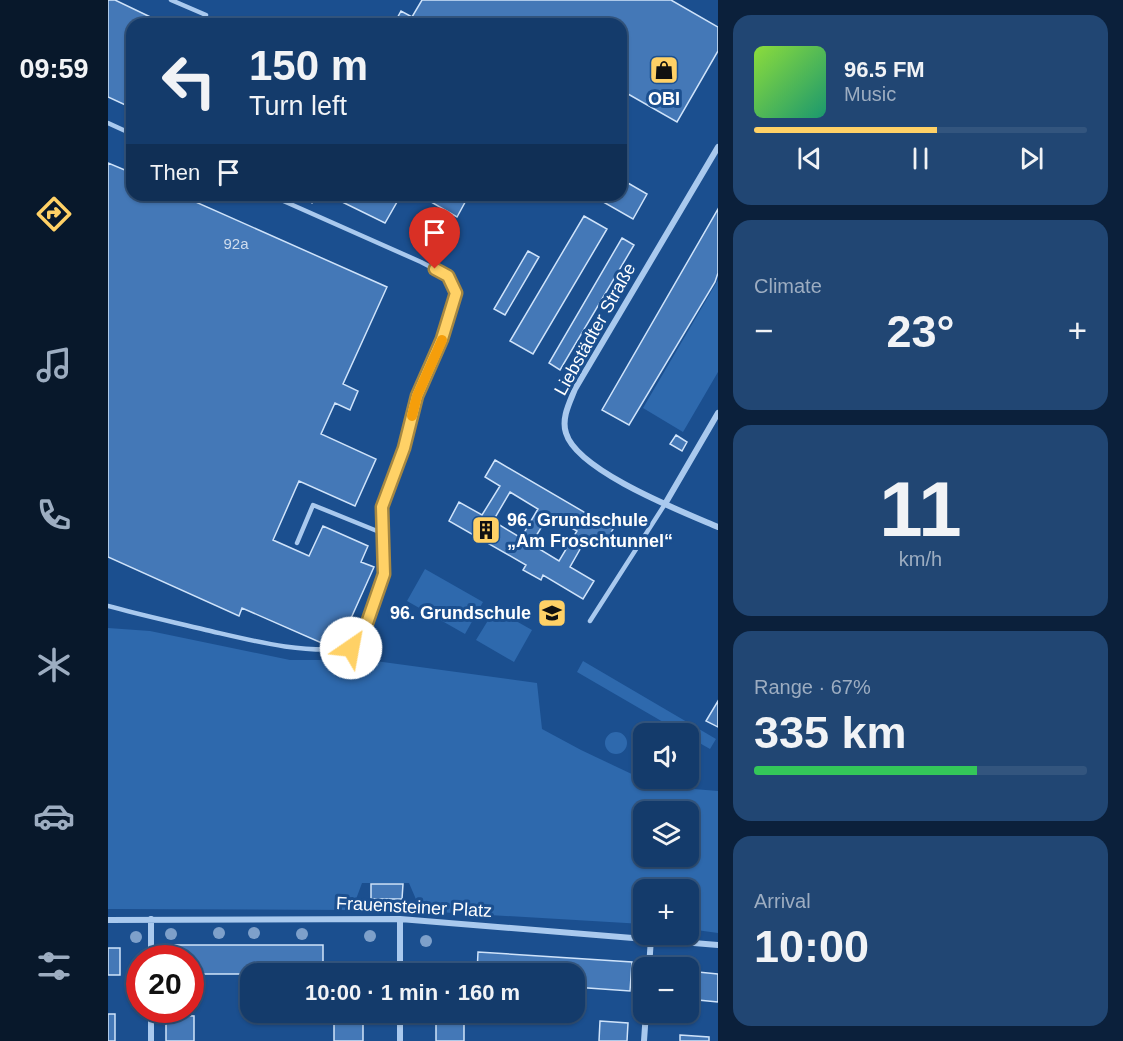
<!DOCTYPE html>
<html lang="en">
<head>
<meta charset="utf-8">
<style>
  body { margin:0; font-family:Arial,sans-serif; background:#214673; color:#f1f3f6; height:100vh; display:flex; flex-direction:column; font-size:22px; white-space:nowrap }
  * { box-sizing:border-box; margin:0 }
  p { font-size:20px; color:#9dadc1 }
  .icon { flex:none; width:33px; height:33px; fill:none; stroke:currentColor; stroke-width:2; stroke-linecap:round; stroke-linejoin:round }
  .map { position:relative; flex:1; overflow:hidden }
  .side { display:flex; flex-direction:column; gap:15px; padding:15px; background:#0b203b; width:405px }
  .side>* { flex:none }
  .hud { position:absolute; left:18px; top:18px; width:501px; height:183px; border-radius:18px; box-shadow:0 2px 4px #0004,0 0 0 2px #33557e; background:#143b6b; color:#f1f3f6; overflow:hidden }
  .tools { position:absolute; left:525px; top:723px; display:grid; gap:12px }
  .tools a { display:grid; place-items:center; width:66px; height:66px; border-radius:12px; background:#143b6b; box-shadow:0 2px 4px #0004,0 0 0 2px #33557e; font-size:30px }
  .speed { position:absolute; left:18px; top:945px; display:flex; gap:12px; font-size:30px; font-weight:700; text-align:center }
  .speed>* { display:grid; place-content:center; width:78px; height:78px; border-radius:50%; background:#143b6b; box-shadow:0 2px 4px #0004,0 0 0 2px #33557e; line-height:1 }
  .speed .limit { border:9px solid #d22; background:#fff; color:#111 }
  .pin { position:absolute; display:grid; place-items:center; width:51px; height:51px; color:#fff; margin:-62px -26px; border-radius:50% 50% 50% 0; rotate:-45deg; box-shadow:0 0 6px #0007 }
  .pin .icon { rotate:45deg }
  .me { position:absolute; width:66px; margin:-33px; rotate:33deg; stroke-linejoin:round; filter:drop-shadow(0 0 4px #0008) }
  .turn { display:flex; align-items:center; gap:21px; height:126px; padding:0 24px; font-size:27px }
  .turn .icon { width:78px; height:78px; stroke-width:2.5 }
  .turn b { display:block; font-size:42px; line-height:51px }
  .then { display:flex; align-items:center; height:57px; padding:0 24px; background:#0003; gap:12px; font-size:22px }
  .big { font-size:45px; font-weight:600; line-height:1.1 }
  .side .widget { flex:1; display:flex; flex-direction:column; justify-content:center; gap:9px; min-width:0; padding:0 21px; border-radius:18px; background:#214673 }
  .side .dial { align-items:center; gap:0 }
  .dial b { font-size:78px; line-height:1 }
  .song { display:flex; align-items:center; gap:18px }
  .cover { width:72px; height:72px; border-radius:9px; background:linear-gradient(135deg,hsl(90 70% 55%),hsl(160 70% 35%)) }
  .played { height:6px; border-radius:3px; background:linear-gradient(90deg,#ffd166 55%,#33557e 55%) }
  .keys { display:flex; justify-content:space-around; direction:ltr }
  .heat { display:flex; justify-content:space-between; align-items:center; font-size:33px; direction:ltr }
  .charge { height:9px; border-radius:4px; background:linear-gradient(90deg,#34c759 67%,#33557e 0) }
  .trip { position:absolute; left:132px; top:963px; width:345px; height:60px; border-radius:18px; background:#143b6b; box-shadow:0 2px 4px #0004,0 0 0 2px #33557e; font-weight:600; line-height:60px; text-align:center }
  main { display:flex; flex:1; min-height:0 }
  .menu { display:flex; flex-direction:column; width:108px; justify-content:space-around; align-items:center; background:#08182b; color:#9dadc1 }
  .menu .icon { width:42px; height:42px }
  .menu .current { color:#ffd166 }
  .menu b { font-size:27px; color:#f1f3f6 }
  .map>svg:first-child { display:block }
  .green { fill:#2e69ad; fill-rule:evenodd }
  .building { fill:#4478b7; stroke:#cfe3fa; stroke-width:1.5; fill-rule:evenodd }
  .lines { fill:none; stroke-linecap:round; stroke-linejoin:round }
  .lane { stroke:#a9c9ee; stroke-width:4.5 }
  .street { stroke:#a9c9ee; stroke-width:6 }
  .tree { fill:#7ea0ca }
  .route-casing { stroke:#a68842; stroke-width:15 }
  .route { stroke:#ffd166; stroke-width:10 }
  .slow { stroke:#f59e0b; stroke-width:10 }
  .labels { text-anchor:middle; stroke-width:6; stroke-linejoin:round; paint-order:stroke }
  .number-label { font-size:15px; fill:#d0dded }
  .poi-label { font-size:18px; font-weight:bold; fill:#fff; stroke:#1b4f8f }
  .street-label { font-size:18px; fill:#fff; stroke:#1b4f8f }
</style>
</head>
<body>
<main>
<nav class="menu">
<b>09:59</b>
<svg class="icon current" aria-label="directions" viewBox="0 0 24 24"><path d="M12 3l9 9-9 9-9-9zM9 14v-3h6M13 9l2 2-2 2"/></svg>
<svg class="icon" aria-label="music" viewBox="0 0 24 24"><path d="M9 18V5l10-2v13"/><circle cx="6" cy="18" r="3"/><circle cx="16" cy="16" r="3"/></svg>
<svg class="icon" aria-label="phone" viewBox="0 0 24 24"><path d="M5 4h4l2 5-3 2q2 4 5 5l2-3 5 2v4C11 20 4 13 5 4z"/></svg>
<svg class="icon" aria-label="climate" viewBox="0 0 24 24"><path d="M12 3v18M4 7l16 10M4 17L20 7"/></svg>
<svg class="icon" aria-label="car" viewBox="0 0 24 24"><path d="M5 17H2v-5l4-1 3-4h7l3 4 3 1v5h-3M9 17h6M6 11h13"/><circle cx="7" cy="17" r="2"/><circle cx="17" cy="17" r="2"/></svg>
<svg class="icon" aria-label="filters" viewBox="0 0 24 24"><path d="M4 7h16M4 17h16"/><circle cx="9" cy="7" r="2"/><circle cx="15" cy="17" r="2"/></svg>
</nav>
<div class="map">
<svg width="610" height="1041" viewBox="0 0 610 1041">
  <rect width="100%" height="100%" fill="#1b4f8f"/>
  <path class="green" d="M610 280V372L575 432 535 408Z
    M317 569 375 602 357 634 299 601Z
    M387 609 424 630 406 662 368 640Z
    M0 628 42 631 182 660H260L429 683 434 729 473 750 549 786 610 791V933L581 929 580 890H536L535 924 313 911 301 883H254L244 910 0 909ZM536 812H580V856H536Z
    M475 661 608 739 602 749 581 737 580 734 574 733 469 672Z
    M497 743a11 11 0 1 1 22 0a11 11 0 1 1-22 0Z"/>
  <path class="building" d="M0 0H7L57 24H24V108L0 97Z
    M314 0H563L610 27V51L569 122 513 90V24H286L293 11 304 17Z
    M0 163 24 173V195H72L279 287 235 384 250 391 242 410 227 403 213 434 268 459 247 506 191 481 165 540 201 556 215 526 260 546 253 562 266 567 235 636 222 630 216 644 134 608 131 616 0 557Z
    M513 179 539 194 525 219 483 195H513Z
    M192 195H208L204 203Z
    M220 195H293L277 223Z
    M311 195H361L349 217Z
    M610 209V273L607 282 521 425 494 410Z
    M476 216 499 229 425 354 402 341Z
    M514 238 526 245 452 370 441 363Z
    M420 251 431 257 397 315 386 309Z
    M568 435 579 442 574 451 562 444Z
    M387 460 505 529 495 547 479 537 462 567 486 581 475 599 435 575 433 580 415 570 418 565 341 521 351 502 374 515 392 486 377 477ZM402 492 430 509 413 538 385 521ZM441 515 469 531 451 561 423 544Z
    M610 701V727L598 721Z
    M263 884H295L294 899H263Z
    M61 945H215V974H82V958H61Z
    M0 948H12V975H0Z
    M370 952 524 962 522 991 466 987V974H369Z
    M241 969H270V974H241Z
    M314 969H343V974H314Z
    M580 971 610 974V1002L580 999Z
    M0 1014H7V1041H0Z
    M58 1015 86 1016V1041H58Z
    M328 1018H356V1041H328Z
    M226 1019H255V1041H226Z
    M492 1021 520 1023 519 1041H491Z
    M572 1035 601 1037V1041H572Z"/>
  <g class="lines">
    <path class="lane" d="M63 0 98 15
      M0 123 24 134
      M189 543 205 505 274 533
      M0 606C32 615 65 622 98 630 146 641 194 654 243 648L258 626 276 574 275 507 296 449 309 396 334 339 348 293 340 276 313 262 162 195
      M482 621 557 504"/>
    <path class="street" d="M610 147 467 389C462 402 453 418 458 433 469 471 575 512 610 527
      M557 504 610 413
      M43 919V958
      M292 919V974
      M0 920 292 919 610 945
      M541 968 543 938
      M43 1010V1041
      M292 1012V1041
      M536 1041 538 1012"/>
  </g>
  <g class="tree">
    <circle cx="111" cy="933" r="6"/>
    <circle cx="146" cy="933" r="6"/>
    <circle cx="63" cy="934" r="6"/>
    <circle cx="194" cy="934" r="6"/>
    <circle cx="262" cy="936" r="6"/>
    <circle cx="28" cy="937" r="6"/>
    <circle cx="318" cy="941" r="6"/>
  </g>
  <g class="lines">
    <g class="route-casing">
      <path id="route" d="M243 648 258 626 276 574 274 507 296 448 309 396 334 339 348 293 340 276 327 269"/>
    </g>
    <use href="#route" class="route"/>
    <path class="slow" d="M304 416 309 396 334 340"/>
  </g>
  <defs>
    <g id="shop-square" transform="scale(1.5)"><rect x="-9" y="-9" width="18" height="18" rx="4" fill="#ffd166" stroke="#1b4f8f"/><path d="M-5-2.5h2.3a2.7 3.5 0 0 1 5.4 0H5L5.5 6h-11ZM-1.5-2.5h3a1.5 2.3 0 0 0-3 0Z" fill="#111"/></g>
    <g id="building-square" transform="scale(1.5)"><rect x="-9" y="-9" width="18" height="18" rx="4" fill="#ffd166" stroke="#1b4f8f"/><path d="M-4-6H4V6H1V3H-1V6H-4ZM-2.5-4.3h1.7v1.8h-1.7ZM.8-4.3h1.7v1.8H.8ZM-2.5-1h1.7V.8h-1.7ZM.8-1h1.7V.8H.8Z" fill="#111"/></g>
    <g id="school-square" transform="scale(1.5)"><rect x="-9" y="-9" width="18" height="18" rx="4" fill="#ffd166" stroke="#1b4f8f"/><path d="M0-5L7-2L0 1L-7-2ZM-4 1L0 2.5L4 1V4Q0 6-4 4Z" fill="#111"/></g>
  </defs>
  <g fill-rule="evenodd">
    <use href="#shop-square" x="556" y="70"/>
    <use href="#building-square" x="378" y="530"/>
    <use href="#school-square" x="444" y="613"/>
  </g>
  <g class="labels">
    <g class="number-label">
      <text x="128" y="249">92a</text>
    </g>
    <g class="poi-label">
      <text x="556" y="105">OBI</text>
      <text x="399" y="526" text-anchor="start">96. Grundschule<tspan x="399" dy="21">„Am Froschtunnel“</tspan></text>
      <text x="423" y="619" text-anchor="end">96. Grundschule</text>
    </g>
    <g class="street-label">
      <text transform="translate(487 329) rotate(-61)" y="6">Liebstädter Straße</text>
      <text transform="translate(306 907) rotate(3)" y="6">Frauensteiner Platz</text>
    </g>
  </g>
</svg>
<div class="tools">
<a><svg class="icon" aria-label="sound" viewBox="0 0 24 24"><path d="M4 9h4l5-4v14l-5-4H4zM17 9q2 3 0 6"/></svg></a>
<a><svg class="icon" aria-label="layers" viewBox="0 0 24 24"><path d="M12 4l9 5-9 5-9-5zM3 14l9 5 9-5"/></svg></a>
<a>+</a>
<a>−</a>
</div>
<div class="speed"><div class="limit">20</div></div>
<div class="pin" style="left:327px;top:269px;background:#d93025"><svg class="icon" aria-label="arrive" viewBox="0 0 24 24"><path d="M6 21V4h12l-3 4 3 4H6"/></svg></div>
<svg class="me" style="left:243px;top:648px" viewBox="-20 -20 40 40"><circle r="19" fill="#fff"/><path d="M0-13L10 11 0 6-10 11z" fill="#ffd166"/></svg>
<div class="trip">10:00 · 1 min · 160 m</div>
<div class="hud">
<div class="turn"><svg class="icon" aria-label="left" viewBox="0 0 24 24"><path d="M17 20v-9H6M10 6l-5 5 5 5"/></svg><div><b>150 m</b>Turn left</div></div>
<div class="then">Then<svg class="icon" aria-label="arrive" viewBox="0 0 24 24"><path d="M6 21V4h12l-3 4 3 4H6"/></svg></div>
</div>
</div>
<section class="side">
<div class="widget">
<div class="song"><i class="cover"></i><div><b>96.5 FM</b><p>Music</p></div></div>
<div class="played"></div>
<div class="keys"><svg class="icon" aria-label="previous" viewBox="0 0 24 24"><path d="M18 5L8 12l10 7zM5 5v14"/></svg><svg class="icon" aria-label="pause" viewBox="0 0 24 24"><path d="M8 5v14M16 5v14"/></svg><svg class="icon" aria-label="next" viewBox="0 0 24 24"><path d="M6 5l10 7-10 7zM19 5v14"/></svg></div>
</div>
<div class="widget"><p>Climate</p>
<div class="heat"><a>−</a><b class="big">23°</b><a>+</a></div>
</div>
<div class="widget dial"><b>11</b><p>km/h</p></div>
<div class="widget"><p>Range · 67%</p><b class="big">335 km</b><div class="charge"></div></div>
<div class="widget"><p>Arrival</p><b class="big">10:00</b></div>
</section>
</main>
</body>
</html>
